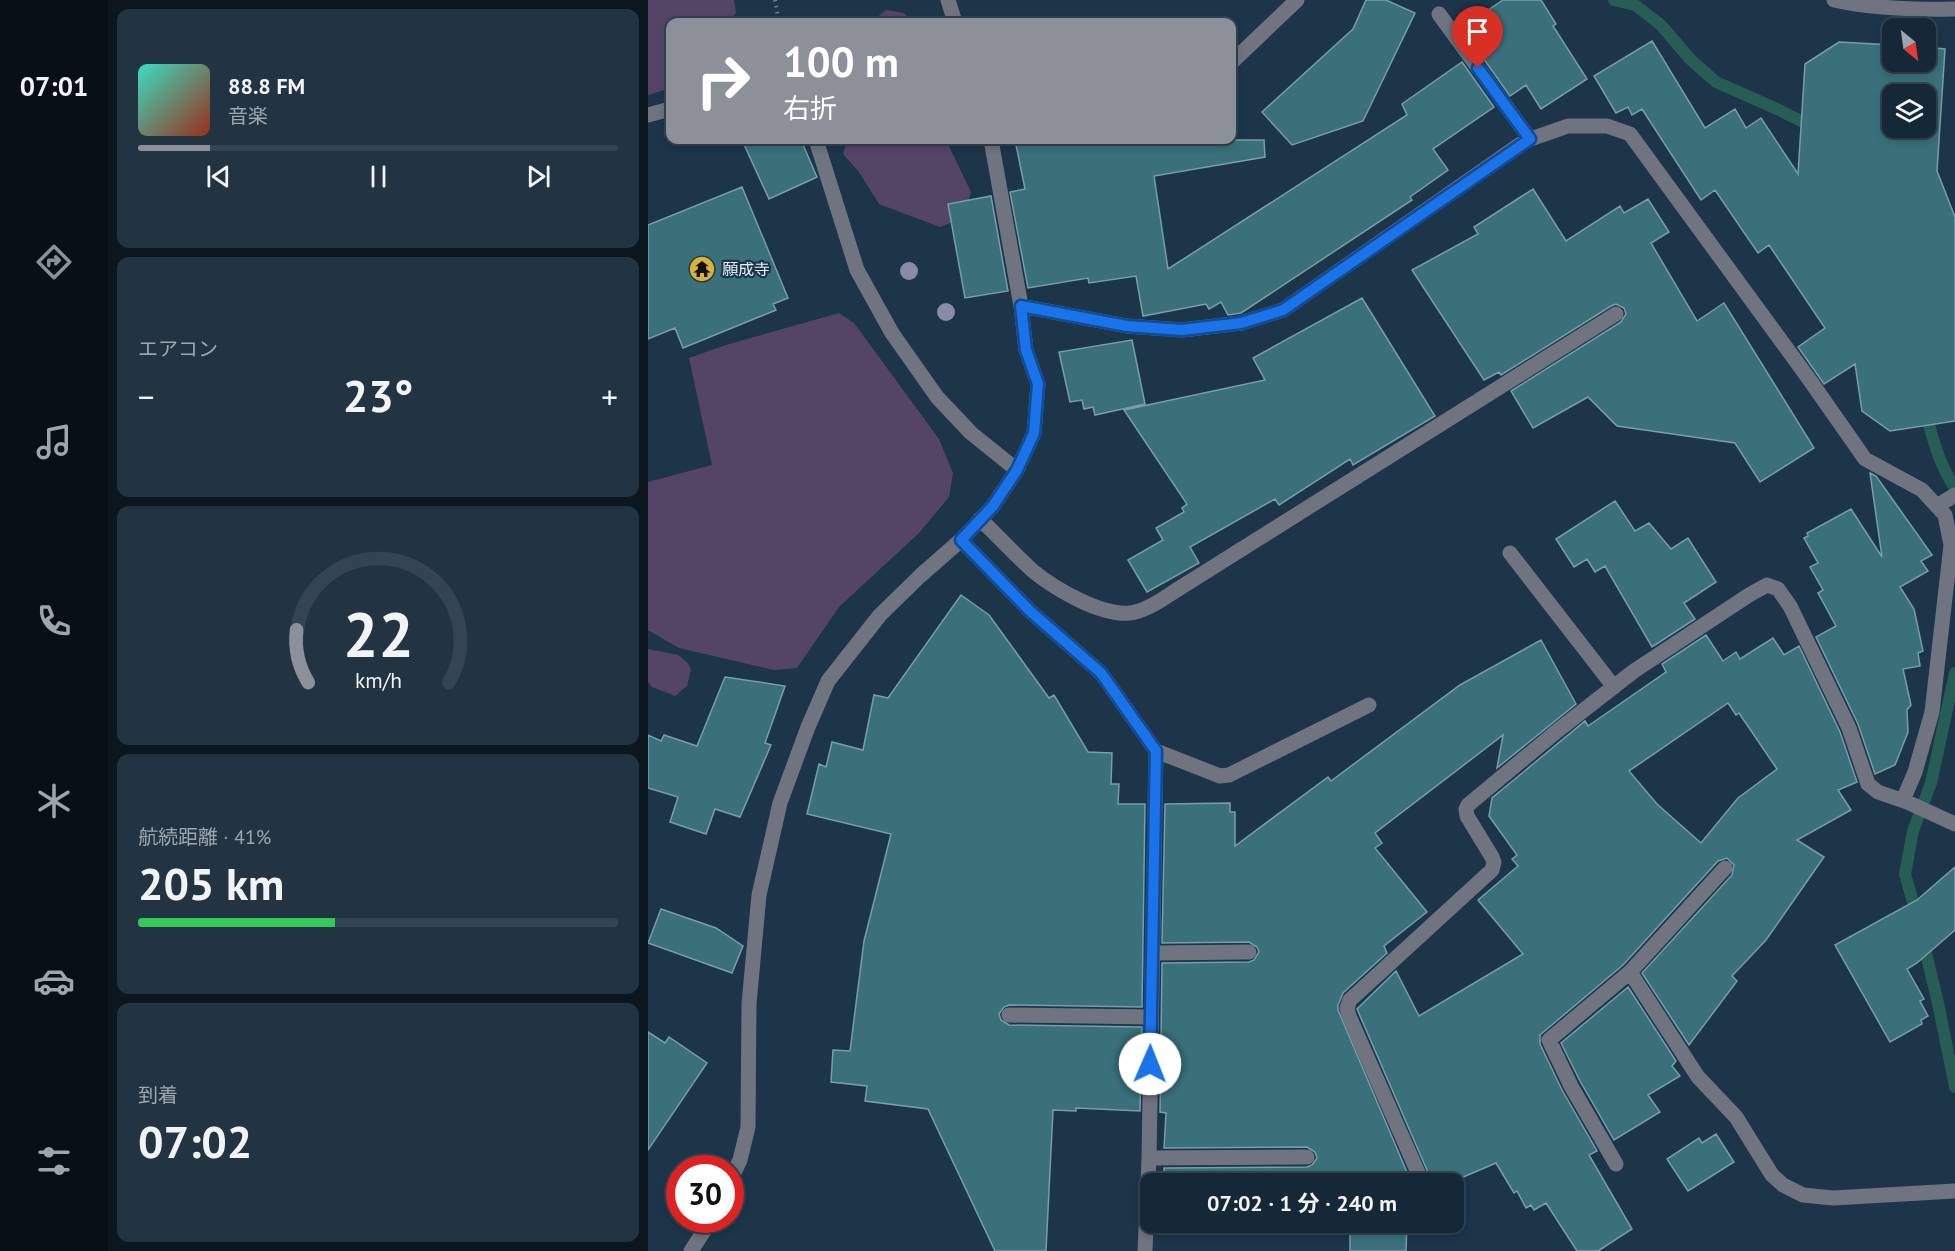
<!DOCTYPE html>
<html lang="ja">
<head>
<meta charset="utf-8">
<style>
  body { margin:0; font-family:"PT Sans","Noto Sans JP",sans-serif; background:#223442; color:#f1f3f6; height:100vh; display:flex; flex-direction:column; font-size:22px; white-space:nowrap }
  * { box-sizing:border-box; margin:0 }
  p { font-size:20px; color:#9da6ad }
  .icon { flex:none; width:33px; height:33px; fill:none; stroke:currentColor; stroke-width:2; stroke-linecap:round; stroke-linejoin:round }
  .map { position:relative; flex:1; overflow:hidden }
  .side { display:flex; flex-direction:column; gap:9px; padding:9px; background:#0c161e; width:540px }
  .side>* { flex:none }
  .top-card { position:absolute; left:18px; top:18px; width:570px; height:126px; border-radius:12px; box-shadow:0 3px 9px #0003,0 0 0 2px #344452; background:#8c9099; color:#fff; overflow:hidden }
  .needle { width:39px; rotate:151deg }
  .controls { position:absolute; left:1234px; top:18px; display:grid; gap:12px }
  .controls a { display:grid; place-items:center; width:54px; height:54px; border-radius:12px; background:#152837; box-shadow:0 3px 9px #0003,0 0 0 2px #344452; font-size:30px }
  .speed { position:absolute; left:18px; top:1155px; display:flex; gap:12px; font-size:30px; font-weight:700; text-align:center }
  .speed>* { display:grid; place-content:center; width:78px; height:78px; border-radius:50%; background:#152837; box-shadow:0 3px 9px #0003,0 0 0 2px #344452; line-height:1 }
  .speed .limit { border:9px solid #d22; background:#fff; color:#111 }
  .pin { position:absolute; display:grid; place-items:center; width:51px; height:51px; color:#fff; margin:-62px -26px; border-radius:50% 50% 50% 0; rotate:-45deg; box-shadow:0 0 6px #0007 }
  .pin .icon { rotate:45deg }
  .me { position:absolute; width:66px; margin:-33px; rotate:1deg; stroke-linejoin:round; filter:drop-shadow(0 0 4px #0008) }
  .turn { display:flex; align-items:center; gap:21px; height:126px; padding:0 18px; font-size:27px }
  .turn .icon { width:78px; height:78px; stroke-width:2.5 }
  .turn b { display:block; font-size:42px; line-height:51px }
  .big { font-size:45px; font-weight:700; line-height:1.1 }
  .side .widget { flex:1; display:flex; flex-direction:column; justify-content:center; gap:9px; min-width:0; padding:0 21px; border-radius:12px; background:#223442 }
  .side .dial { align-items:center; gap:0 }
  .dial svg { height:156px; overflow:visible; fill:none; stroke:#344452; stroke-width:7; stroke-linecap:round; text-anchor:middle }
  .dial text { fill:#f1f3f6; stroke:none }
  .song { display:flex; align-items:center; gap:18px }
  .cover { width:72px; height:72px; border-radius:9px; background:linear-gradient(135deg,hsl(170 70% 55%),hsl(10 70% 35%)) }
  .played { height:6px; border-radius:3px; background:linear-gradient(90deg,#8c9099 15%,#344452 15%) }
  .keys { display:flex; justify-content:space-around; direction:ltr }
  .heat { display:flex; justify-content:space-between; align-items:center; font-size:33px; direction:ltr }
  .charge { height:9px; border-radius:4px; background:linear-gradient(90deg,#34c759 41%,#344452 0) }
  .trip { position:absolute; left:492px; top:1173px; width:324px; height:60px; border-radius:12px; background:#152837; box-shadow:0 3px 9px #0003,0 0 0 2px #344452; font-weight:700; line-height:60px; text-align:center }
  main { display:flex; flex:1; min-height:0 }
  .tabs { display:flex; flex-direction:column; width:108px; justify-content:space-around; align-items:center; background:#081016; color:#9da6ad }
  .tabs .icon { width:42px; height:42px }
  .tabs .active { color:#8c9099 }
  .tabs b { font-size:27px; color:#f1f3f6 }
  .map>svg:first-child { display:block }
  .green { fill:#544566 }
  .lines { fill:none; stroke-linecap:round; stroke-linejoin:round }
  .stream { stroke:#265d54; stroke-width:12 }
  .building { fill:#39707a; stroke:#769fa8; stroke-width:1.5; fill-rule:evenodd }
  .path { stroke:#6a7f90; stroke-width:4; stroke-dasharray:1.5 4.5; stroke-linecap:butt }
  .minor { stroke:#707380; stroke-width:15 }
  .tree { fill:#898ba9 }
  .route-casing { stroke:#114b97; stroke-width:15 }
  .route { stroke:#1a73e8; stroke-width:10 }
  .labels { text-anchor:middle; stroke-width:4.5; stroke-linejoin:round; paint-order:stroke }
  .poi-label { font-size:16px; fill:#e0effc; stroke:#1c3549; text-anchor:start }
</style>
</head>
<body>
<main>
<nav class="tabs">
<b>07:01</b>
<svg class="icon active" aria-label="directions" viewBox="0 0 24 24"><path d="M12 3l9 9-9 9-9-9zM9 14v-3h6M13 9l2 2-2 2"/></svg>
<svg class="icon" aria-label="music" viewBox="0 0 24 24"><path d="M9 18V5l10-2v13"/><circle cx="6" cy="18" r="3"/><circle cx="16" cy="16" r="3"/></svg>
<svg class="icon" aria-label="phone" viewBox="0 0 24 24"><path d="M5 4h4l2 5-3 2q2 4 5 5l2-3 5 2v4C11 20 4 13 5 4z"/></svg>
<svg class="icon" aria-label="climate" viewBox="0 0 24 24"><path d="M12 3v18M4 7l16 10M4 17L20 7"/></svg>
<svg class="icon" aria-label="car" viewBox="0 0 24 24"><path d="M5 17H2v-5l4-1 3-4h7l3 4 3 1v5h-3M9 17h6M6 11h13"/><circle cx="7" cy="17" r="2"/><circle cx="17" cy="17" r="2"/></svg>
<svg class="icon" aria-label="filters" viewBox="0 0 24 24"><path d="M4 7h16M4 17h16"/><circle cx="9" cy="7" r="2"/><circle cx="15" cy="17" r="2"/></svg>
</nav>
<section class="side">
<div class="widget">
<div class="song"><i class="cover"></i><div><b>88.8 FM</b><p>音楽</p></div></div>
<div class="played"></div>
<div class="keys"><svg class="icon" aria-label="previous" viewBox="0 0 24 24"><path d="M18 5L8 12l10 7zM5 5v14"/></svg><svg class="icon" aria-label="pause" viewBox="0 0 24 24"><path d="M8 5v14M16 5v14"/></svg><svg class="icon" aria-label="next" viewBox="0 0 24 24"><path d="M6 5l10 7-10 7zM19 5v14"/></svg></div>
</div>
<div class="widget"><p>エアコン</p>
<div class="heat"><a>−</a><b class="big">23°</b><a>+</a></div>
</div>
<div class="widget dial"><svg viewBox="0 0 100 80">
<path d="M14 69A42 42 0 1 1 86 69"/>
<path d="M14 69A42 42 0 0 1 8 42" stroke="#8c9099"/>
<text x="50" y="56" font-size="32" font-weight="700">22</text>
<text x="50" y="72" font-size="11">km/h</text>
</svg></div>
<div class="widget"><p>航続距離 · 41%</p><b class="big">205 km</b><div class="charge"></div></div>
<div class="widget"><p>到着</p><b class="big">07:02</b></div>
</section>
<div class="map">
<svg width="1307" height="1251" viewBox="0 0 1307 1251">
  <rect width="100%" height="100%" fill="#1c3549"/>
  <path class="green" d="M0 0H86L88 13 79 22H22V88L0 95Z
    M238 10 256 13 264 22H228L227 19Z
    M199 140H298L323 192 316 218 292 227 231 204 211 172 195 154Z
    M191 313 206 323 291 439 305 473 301 497 271 533 191 607 149 668 126 670 31 648 0 630V482L64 465 41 358 78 345Z
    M0 649 30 655 40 663 43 670 39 686 27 696 4 687 0 682Z"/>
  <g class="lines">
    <path class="stream" d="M966 0 987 5 1013 25 1042 59 1068 82 1129 109 1167 128
      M1277 411C1285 438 1291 465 1307 488
      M1269 916 1257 874 1265 831 1283 783 1307 673
      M1275 941 1290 1003 1307 1087"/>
  </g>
  <path class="building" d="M718 0H738L767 13 715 121 644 145 614 112 705 29Z
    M855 0H893L908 24 905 26 939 79 893 109 878 85 862 96 830 51 833 49 818 25Z
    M1004 41 1057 128 1087 109 1098 128 1113 118 1150 174 1157 64 1191 42 1245 45V62H1278V47L1297 49 1289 171 1307 217V421L1242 431 1214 411 1207 364 1176 384 1150 347 1177 328 1121 245 1110 253 1067 190 1053 200 994 109 984 115 980 107 968 113 946 76ZM1245 94H1278V128H1245Z
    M814 62 846 107 785 149 800 170 762 197 764 200 593 313 580 315 573 302 561 309 558 304 495 316 488 276 441 283 440 278 380 288 362 192 377 189 367 140H616L617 157 506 176 520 269 759 115 754 104Z
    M94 140H153L169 177 121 199Z
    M94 187 140 298 125 304 128 310 35 348 27 328 0 339V225Z
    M885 189 918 241 972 206 976 213 1000 199 1021 232 1003 243 1049 321 1076 303 1166 448 1112 482 1087 443 969 426 940 397 885 428 863 391 973 322 978 314 976 308 968 304 963 306 853 375 851 372 836 380 764 270 830 234 826 227Z
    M343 196 360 291 317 298 300 204Z
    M714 298 787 416 705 465 702 459 631 505 627 499 542 547 551 563 499 592 480 560 515 540 508 528 536 512 534 508 539 504 476 410 617 380 605 358Z
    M484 340 497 404 447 415 445 407 436 409 434 400 422 402 411 352Z
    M1222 473 1228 476 1284 555 1273 561 1280 571 1252 587 1266 609 1275 651 1270 653 1272 666 1255 669 1263 705 1259 710 1260 732 1247 765 1227 774 1210 724 1168 637 1188 626 1170 593 1175 590 1162 567 1170 563 1156 538 1160 536 1159 533 1203 509 1234 557Z
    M967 501 987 531 1001 523 1023 549 1040 538 1068 582 1036 603 1047 619 1004 647 957 566 947 572 939 559 926 567 908 539Z
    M313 595 341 615 401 698 406 695 440 752 464 753 463 784H471L470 804H497L494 1007 361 1005 356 1007 351 1014 353 1020 361 1025 494 1027 492 1111 428 1108V1111L405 1110 398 1251H347L280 1109 217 1101 219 1086 183 1082 185 1050 202 1051 216 941 243 834 159 814 171 764 178 767 184 742 215 750 226 695 240 698Z
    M1058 635 1075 661 1088 652 1092 659 1125 638 1136 655 1151 646 1192 732 1209 782 1190 790 1203 810 1149 840 1176 857 1118 940 1084 976 1089 981 1041 1045 994 973 1084 875 1086 865 1079 858 1070 861 975 965 892 1035V1044L914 1090 949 1151 941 1155 984 1229 950 1251H929L898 1203 886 1210 883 1205 878 1208 869 1191 866 1193 848 1163 799 1184H785L709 1009 748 971 771 1016 875 954 830 900 870 866 864 859 869 855 841 816 844 798 937 721 940 726 1018 672 1014 664ZM1080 703 1088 715 1091 713 1129 769 1090 798 1053 843 1009 804 981 771Z
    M893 640 928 704 849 768 855 735 727 833 734 843 727 848 779 912 736 946 739 953 695 993 690 1005V1010L764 1184H516V1168L659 1167 664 1165 669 1158 667 1152 659 1147 516 1148 518 1113 512 1112 514 963 601 962 606 960 611 952 609 947 601 942 514 943 517 804 582 803V812H587V846L680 777 683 781 812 685Z
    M77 677 137 686 117 743 123 745 92 817 67 809 58 834 22 822 30 797 0 788V735L13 741 16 735 49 746Z
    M1307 867V930L1269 963 1259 969 1276 999 1272 1001 1280 1016 1273 1020 1274 1024 1242 1042 1187 945 1269 900Z
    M13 909 68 928 95 946 84 973 0 943Z
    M980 987 1028 1061 1024 1066 1032 1076 1000 1095 1012 1112 966 1140 932 1081 913 1043Z
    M0 1032 17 1043 21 1037 59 1063 0 1150Z
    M1068 1134 1086 1162 1040 1191 1019 1159 1051 1138 1054 1143Z
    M517 1222H759L758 1251H702V1232H517Z"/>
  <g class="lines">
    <path class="path" d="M127 0 131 22"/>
    <path class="minor" d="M300 0 307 22
      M1186 0C1226 9 1266 10 1307 9
      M791 14 882 139
      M584 62 649 0
      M0 115 22 109
      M168 140 209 270 244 333 289 397 323 433 369 470
      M373 306 479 326 534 330 593 323 635 310 877 141 920 126H959L982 134 1161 379 1217 459 1274 490 1297 515 1303 545 1284 712 1267 772 1255 800
      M1289 506 1307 495
      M332 519C350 536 367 555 385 571 407 589 453 616 482 613 500 611 520 595 535 586L968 314
      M313 540 382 611 453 673 508 751 501 1158
      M862 553 966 687
      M508 751 572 776 581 775 721 705
      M505 953 601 952
      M982 972 1077 868
      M361 1015 503 1017
      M968 1164 923 1086 901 1040 982 972 1050 1077 1088 1117 1124 1175 1135 1185 1155 1195 1185 1198 1307 1191
      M82 1181 92 1160 100 1127 101 1004 111 895 132 803 160 727 180 681 232 615 272 576 313 540 345 506 369 470 386 433 390 384 378 350 373 306 343 140
      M775 1184 701 1016 699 1008 702 1000 844 870 846 862 844 857 819 816 818 809 820 805 909 731 986 671 1101 595 1119 585 1130 589 1142 606 1201 728 1220 784 1230 792 1259 802 1307 824
      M43 1251 63 1220
      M497 1251 501 1158 659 1157"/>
  </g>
  <g class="tree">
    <circle cx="261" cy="271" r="9"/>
    <circle cx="298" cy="312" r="9"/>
  </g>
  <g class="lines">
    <g class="route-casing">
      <path id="route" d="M502 1064 508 751 453 673 382 611 313 540 345 506 369 470 386 433 390 384 378 350 373 306 479 326 534 330 593 323 635 310 882 139 830 68"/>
    </g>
    <use href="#route" class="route"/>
  </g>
  <defs>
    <g id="temple-disc" transform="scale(1.35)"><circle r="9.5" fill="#dcb233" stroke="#1c3549"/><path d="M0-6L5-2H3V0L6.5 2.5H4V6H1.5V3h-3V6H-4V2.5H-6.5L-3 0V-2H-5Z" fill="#111"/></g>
  </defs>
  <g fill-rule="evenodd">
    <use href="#temple-disc" x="54" y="269"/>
  </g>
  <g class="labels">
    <g class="poi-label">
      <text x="74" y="275">願成寺</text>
    </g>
  </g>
</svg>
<div class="controls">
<a><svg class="needle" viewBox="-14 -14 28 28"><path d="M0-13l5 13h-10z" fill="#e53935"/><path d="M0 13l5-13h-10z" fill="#9da6ad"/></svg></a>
<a><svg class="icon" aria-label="layers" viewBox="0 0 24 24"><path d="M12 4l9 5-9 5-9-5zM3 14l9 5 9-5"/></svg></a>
</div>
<div class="speed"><div class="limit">30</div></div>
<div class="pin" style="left:830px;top:68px;background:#d93025"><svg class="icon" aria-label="arrive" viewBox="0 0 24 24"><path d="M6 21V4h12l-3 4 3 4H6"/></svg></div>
<svg class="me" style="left:502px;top:1064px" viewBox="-20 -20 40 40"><circle r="19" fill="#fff"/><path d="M0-13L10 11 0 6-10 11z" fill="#1a73e8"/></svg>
<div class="trip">07:02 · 1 分 · 240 m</div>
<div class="top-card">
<div class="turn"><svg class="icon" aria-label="right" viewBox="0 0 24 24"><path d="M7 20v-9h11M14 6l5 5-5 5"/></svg><div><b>100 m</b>右折</div></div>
</div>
</div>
</main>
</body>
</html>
